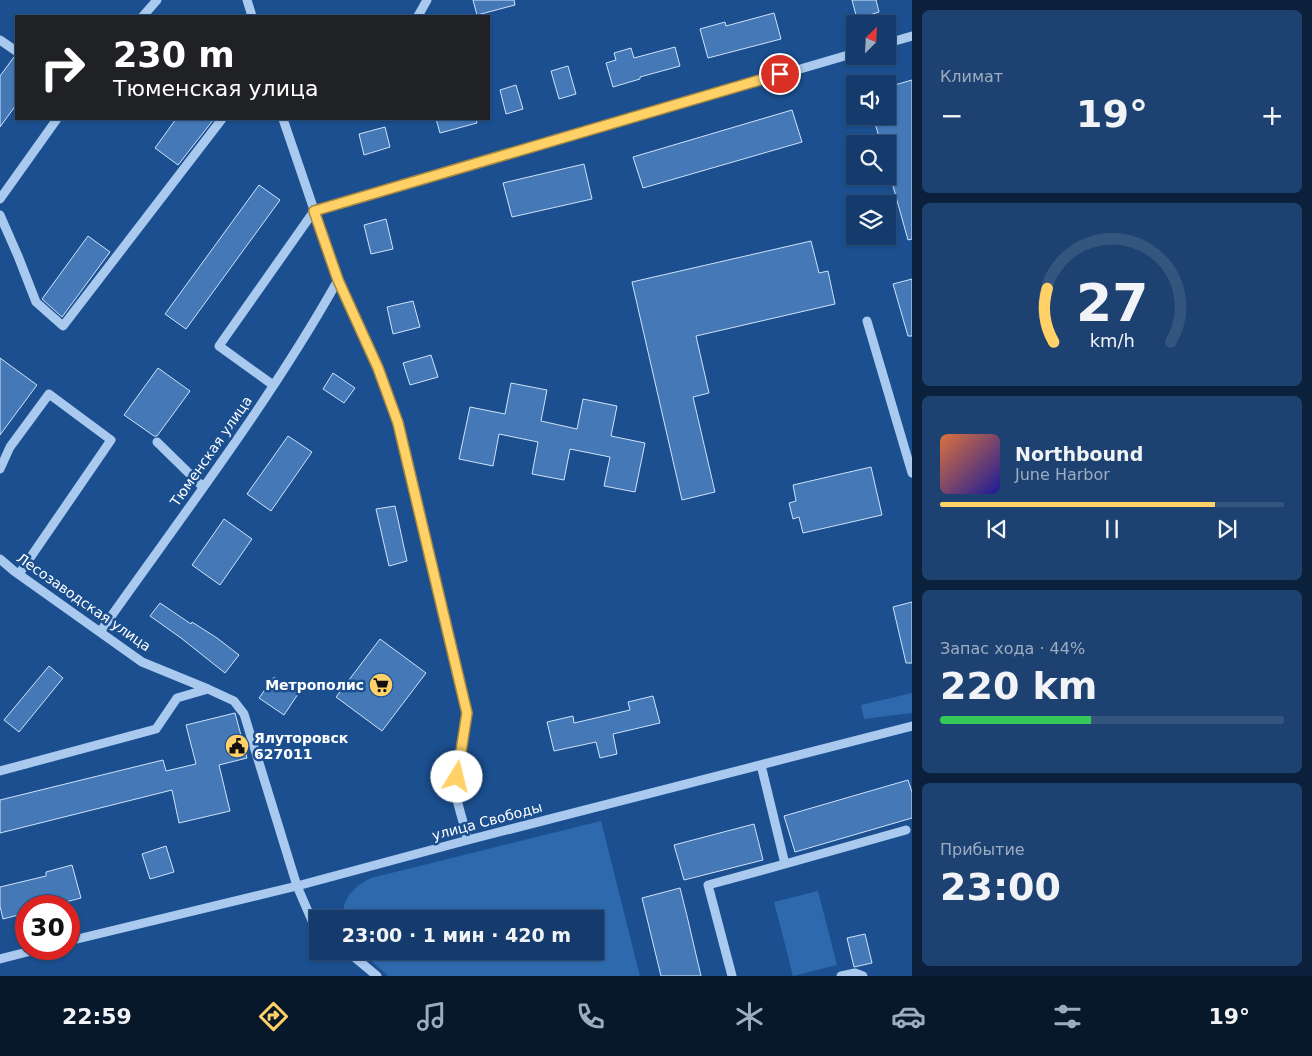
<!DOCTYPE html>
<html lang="ru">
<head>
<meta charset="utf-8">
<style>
  body { margin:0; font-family:"DejaVu Sans",sans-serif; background:#1d4271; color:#f1f3f6; height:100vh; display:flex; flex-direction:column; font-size:19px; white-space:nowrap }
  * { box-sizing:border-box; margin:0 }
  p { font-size:16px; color:#9dadc1 }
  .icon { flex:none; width:28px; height:28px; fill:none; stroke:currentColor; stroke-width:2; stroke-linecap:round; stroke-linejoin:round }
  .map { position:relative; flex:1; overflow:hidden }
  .drawer { display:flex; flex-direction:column; gap:10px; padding:10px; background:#0b203b; width:400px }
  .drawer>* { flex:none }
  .top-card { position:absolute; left:15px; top:15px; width:475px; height:105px; border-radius:0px; box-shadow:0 1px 4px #0004,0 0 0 1px #33557e; background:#202124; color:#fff; overflow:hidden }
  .needle { width:32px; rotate:24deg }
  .fabs { position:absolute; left:846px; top:15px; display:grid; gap:10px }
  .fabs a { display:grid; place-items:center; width:50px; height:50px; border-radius:0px; background:#143b6b; box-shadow:0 1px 4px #0004,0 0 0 1px #33557e; font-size:25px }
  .speed { position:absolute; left:15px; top:895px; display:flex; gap:10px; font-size:25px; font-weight:700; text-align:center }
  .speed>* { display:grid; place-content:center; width:65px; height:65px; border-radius:50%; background:#143b6b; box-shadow:0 1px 4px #0004,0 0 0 1px #33557e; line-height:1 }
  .speed .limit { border:8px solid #d22; background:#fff; color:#111 }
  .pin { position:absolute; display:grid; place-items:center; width:42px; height:42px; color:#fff; margin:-21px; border:2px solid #fff; border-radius:50%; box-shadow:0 1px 5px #0007 }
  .me { position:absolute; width:55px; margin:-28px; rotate:9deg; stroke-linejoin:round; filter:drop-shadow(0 0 4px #0008) }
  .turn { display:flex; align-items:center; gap:18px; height:105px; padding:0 15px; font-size:22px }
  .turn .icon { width:65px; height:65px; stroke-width:2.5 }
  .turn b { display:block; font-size:35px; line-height:42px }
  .big { font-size:38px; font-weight:800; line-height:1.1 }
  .drawer .card { flex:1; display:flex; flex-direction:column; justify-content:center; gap:8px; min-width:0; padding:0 18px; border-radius:8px; background:#1d4271 }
  .drawer .dial { align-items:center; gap:0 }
  .dial svg { height:130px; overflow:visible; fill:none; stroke:#33557e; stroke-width:7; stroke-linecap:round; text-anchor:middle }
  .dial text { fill:#f1f3f6; stroke:none }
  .song { display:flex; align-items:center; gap:15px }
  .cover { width:60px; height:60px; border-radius:8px; background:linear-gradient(135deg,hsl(20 70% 55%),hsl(240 70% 35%)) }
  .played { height:5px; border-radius:2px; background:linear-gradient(90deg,#ffd166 80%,#33557e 80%) }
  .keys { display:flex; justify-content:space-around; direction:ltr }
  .heat { display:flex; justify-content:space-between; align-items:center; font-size:28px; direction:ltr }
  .charge { height:8px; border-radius:4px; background:linear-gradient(90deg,#34c759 44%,#33557e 0) }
  .trip { position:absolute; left:309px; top:910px; width:295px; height:50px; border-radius:0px; background:#143b6b; box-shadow:0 1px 4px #0004,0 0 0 1px #33557e; font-weight:800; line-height:50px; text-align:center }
  .tab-bar { display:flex; height:80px; justify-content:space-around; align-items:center; background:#08182b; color:#9dadc1 }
  .tab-bar .icon { width:35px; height:35px }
  .tab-bar .on { color:#ffd166 }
  .tab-bar b { font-size:22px; color:#f1f3f6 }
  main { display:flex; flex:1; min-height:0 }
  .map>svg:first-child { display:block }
  .green { fill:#2e69ad }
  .building { fill:#4478b7; stroke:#cfe3fa }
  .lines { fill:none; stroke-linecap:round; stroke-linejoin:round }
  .minor { stroke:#a9c9ee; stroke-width:9 }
  .route-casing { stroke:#a68842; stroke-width:12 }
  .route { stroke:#ffd166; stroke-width:9 }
  .labels { text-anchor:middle; stroke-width:5; stroke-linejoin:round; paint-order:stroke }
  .street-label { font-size:14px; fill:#fff; stroke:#1b4f8f }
  .poi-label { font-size:14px; font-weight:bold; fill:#fff; stroke:#1b4f8f; text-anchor:end }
</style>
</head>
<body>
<main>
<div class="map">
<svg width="912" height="976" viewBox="0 0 912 976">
  <rect width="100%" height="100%" fill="#1b4f8f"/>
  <path class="green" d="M912 693V713L864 719 861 705Z
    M601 821 640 976H388L361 951H595V919H344C340 899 355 886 371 878Z
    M818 891 837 965 793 976 774 902Z"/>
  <path class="building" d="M473 0H514L515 5 477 15Z
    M852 0H876L879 12 857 19Z
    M774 13 781 39 708 58 700 29 725 22 726 26Z
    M675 47 680 66 640 77V79L613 87 606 63 616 60 614 53 631 48 634 58Z
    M14 57H16V105L0 127V76Z
    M568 66 576 94 559 99 551 71Z
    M912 80V239L908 240 888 168V144H881L873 116H888V87Z
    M516 85 523 109 506 114 500 90Z
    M792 110 802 142 643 188 633 157Z
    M176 119H214L178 165 155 148Z
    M436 119H476L477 123 440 133Z
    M385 127 390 147 364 155 359 134Z
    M584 164 592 199 512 217 503 183Z
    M259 185 280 200 186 329 165 314Z
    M386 219 393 249 371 254 364 225Z
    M88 236 110 252 62 317 42 299Z
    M811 241 819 273 828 271 835 304 696 336 709 393 693 397 715 492 682 500 632 282Z
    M912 279V336H908L893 284Z
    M413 301 420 327 393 334 387 307Z
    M431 355 438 377 410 385 403 363Z
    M0 358 37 385 0 435Z
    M158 368 190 391 157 436H154L124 415Z
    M333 373 355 388 344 403 323 389Z
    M511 383 547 390 541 421 577 429 583 399 617 406 611 436 645 443 635 492 604 486 610 457 570 449 564 480 532 474 538 442 499 434 493 466 459 459 470 407 505 414Z
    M288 436 312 452 271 511 247 494Z
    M871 467 882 515 803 533 799 517 793 519 789 503 796 501 793 485Z
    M395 506 407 561 389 566 376 509Z
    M224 519 252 539 220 585 192 565Z
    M912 602V663H906L893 607Z
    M160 603 191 624 192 622 217 638 239 655 225 673 181 638 150 616Z
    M380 639 426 673 382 731 336 697Z
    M49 666 63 678 19 732 4 720Z
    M274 677 298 694 284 715 259 698Z
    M653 696 660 723 613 734 617 754 600 758 596 742 554 751 547 722 573 716 574 723 630 710 628 702Z
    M235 713 247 758 219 765 230 811 179 823 172 790 0 833V800L163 760 166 771 196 764 186 725Z
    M908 780 912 792V818L795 852 784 816Z
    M754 824 763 860 684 880 674 845Z
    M166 846 174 872 150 879 142 854Z
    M72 865 81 898 50 906H26V913L3 919 0 906V887L46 876V872Z
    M680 888 687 916 701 976H661L642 898Z
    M865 934 872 963 854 967 847 938Z"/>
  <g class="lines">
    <path class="minor" d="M247 0 252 16
      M143 16 157 0
      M418 16 427 0
      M0 40 16 51
      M888 43 912 36
      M283 119 338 280 378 367 398 423 467 713 455 793 468 840
      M0 199 57 119
      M0 215 18 256 36 302 63 326 222 119
      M867 321 912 473
      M273 385 219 346 314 211 855 53
      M157 442 203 487
      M0 469 10 447 49 394 111 440 19 574
      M0 559 14 571 142 662 208 689 234 701 244 714 297 886 313 923 318 927
      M100 632C181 517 269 403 338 280
      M0 771 156 729 177 698 208 689
      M785 864 906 830
      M69 941 297 886 468 840 912 726
      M347 951 377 976
      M0 959 39 949
      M732 976 708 885 785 864 761 765
      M841 976 855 973 863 976"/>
  </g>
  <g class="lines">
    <g class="route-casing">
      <path id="route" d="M457 777 467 713 398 423 378 368 338 280 314 211 780 74"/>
    </g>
    <use href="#route" class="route"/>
  </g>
  <defs>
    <g id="supermarket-disc" transform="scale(1.25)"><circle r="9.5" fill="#ffd166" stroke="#1b4f8f"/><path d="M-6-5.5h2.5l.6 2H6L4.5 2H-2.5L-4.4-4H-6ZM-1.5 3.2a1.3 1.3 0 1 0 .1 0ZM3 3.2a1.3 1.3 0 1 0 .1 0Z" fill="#111"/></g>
    <g id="civic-disc" transform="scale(1.25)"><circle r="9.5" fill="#ffd166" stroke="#1b4f8f"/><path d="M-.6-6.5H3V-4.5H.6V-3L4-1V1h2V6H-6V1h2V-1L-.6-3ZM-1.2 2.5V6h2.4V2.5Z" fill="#111"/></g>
  </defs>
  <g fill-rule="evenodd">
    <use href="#supermarket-disc" x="381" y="685"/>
    <use href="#civic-disc" x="237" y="746"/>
  </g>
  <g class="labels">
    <g class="street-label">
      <text transform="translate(211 451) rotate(-55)" y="5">Тюменская улица</text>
      <text transform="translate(84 602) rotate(35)" y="5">Лесозаводская улица</text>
      <text transform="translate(487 821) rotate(-15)" y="5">улица Свободы</text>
    </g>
    <g class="poi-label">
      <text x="364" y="690">Метрополис</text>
      <text x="254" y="743" text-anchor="start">Ялуторовск<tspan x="254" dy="16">627011</tspan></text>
    </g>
  </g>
</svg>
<div class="fabs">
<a><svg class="needle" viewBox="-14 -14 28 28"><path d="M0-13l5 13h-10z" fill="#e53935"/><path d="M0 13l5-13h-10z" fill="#9dadc1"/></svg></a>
<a><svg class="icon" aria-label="sound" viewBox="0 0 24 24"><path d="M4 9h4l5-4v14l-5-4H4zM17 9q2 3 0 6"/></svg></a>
<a><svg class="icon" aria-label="search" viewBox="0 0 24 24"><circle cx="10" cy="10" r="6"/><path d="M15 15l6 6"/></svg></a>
<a><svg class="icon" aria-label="layers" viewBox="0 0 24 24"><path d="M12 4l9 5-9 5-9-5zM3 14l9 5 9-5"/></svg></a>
</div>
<div class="speed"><div class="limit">30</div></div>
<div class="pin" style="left:780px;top:74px;background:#d93025"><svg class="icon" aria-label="arrive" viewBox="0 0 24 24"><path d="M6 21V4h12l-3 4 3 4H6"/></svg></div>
<svg class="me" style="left:457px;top:777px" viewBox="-20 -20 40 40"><circle r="19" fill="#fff"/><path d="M0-13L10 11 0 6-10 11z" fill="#ffd166"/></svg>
<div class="trip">23:00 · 1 мин · 420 m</div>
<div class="top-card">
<div class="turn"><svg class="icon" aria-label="right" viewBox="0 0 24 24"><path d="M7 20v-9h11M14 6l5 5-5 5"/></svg><div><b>230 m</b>Тюменская улица</div></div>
</div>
</div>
<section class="drawer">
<div class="card"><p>Климат</p>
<div class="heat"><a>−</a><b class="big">19°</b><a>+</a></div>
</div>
<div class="card dial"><svg viewBox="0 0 100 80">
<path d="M14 69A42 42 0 1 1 86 69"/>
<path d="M14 69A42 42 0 0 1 10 36" stroke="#ffd166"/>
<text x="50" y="56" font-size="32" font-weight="700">27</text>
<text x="50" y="72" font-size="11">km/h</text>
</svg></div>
<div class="card">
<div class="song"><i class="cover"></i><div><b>Northbound</b><p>June Harbor</p></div></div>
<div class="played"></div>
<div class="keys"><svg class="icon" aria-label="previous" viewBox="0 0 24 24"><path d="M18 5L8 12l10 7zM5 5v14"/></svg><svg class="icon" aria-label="pause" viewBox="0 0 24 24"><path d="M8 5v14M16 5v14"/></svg><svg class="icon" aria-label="next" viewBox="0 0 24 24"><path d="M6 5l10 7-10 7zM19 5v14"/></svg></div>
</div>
<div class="card"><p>Запас хода · 44%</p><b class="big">220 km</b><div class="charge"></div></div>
<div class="card"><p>Прибытие</p><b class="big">23:00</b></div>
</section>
</main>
<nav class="tab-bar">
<b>22:59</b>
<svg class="icon on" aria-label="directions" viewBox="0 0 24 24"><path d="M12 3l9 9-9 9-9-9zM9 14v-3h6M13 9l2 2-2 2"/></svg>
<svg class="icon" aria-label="music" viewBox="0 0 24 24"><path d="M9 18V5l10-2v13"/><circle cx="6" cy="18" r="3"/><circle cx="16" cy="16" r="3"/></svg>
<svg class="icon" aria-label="phone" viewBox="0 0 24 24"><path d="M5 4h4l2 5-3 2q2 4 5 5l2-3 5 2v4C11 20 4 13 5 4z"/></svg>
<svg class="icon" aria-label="climate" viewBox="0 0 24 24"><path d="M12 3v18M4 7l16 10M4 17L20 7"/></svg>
<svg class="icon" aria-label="car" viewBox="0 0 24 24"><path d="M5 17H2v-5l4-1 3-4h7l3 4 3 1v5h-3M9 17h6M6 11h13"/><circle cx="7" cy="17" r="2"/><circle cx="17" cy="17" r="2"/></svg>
<svg class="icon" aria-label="filters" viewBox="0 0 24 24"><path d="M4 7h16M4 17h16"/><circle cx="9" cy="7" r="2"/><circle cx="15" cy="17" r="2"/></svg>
<b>19°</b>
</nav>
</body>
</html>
